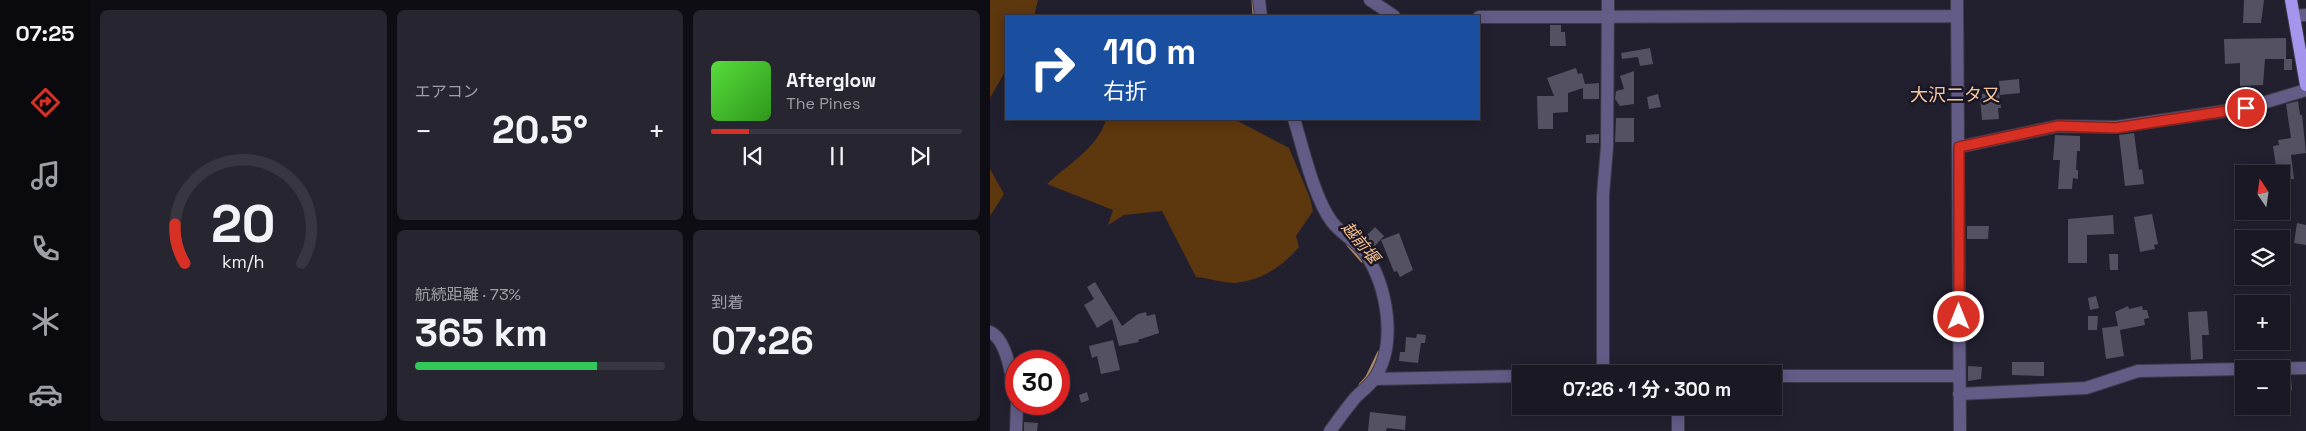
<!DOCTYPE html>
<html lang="ja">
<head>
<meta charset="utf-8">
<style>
  body { margin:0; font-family:"Space Grotesk","Noto Sans JP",sans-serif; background:#272530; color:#f1f3f6; height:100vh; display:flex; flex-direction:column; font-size:19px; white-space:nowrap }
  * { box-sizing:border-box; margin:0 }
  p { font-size:16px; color:#9fa0a6 }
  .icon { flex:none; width:28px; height:28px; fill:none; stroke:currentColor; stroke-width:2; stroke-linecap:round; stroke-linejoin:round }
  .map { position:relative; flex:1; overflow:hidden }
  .panel { display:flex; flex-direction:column; gap:10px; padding:10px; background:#0e0d13; width:900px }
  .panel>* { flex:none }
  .top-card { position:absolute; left:15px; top:15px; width:475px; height:105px; border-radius:0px; box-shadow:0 2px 12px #0003,0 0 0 1px #383741; background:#1a4fa0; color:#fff; overflow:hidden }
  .needle { width:32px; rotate:347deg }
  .fabs { position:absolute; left:1245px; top:165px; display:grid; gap:10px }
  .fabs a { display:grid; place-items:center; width:55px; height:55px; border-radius:0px; background:#1a1823; box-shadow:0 2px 12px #0003,0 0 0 1px #383741; font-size:25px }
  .speed { position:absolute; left:15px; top:350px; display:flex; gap:10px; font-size:25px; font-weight:700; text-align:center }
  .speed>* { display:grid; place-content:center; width:65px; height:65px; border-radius:50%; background:#1a1823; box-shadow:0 2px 12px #0003,0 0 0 1px #383741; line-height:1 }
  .speed .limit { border:8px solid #d22; background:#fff; color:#111 }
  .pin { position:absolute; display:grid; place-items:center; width:42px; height:42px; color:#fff; margin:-21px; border:2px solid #fff; border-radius:50%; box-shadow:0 1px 5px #0007 }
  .me { position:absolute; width:55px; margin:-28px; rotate:0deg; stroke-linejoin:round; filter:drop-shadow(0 0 4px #0008) }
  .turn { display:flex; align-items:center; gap:18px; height:105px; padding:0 15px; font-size:22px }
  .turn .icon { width:65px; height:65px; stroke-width:2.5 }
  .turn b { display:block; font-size:35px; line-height:42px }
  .big { font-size:38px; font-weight:700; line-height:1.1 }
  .panel .widget { flex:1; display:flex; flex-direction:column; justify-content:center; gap:8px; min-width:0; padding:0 18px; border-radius:8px; background:#272530 }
  .panel .dial { align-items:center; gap:0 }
  .dial svg { height:130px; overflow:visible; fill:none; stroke:#383741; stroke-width:7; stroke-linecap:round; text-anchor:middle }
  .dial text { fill:#f1f3f6; stroke:none }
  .song { display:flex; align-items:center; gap:15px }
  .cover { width:60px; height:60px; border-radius:8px; background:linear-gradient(135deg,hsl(110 70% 55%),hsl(110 70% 35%)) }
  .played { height:5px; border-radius:2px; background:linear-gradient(90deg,#d93025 15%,#383741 15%) }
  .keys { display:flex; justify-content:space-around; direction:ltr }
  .heat { display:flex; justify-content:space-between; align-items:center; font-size:28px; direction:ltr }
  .charge { height:8px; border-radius:4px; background:linear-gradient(90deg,#34c759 73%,#383741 0) }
  .panel .tiles { flex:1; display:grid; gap:10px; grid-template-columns:repeat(3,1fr) }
  .widget:first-child { grid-row:span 2 }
  .trip { position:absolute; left:522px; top:365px; width:270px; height:50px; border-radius:0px; background:#1a1823; box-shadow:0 2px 12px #0003,0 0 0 1px #383741; font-weight:700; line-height:50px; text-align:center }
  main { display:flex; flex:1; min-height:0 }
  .menu { display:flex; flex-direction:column; width:90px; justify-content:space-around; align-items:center; background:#0a0a0e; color:#9fa0a6 }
  .menu .icon { width:35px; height:35px }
  .menu .selected { color:#d93025 }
  .menu b { font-size:22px; color:#f1f3f6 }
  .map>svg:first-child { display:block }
  .green { fill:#5d370e }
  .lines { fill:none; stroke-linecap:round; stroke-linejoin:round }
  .stream { stroke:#a88667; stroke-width:3 }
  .building { fill:#535162 }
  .minor-casing { stroke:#3c3a48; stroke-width:14 }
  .major-casing { stroke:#3c3a48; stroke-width:14 }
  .minor { stroke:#635c87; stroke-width:12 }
  .major { stroke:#a595ed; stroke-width:12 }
  .route-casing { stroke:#8d1f18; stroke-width:12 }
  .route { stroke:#d93025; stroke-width:9 }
  .labels { text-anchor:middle; stroke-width:5; stroke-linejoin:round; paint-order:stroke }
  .water-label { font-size:16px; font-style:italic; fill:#fec48f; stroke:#191725 }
  .quarter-label { font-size:18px; fill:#f8c79b; stroke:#191725 }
</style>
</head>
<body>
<main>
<nav class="menu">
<b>07:25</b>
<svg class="icon selected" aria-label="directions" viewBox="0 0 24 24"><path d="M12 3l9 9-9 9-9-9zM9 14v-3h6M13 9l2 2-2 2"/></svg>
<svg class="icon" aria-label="music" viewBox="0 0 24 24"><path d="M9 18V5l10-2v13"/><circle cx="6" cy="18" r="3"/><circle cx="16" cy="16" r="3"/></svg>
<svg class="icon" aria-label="phone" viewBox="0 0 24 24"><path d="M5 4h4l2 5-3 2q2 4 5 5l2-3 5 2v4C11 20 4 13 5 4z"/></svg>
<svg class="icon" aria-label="climate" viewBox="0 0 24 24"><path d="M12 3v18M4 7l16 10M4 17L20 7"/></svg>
<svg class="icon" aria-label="car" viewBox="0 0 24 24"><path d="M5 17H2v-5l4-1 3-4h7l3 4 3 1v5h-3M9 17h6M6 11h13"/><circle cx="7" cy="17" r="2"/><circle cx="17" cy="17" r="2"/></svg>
</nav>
<section class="panel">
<div class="tiles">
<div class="widget dial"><svg viewBox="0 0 100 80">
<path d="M14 69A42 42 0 1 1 86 69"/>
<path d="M14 69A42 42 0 0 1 8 45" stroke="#d93025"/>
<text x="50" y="56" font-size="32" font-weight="700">20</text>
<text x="50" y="72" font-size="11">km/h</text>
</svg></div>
<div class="widget"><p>エアコン</p>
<div class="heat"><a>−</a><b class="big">20.5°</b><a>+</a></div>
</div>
<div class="widget">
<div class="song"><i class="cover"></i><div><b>Afterglow</b><p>The Pines</p></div></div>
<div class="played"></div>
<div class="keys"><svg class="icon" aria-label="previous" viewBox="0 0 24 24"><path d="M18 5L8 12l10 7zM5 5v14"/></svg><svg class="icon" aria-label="pause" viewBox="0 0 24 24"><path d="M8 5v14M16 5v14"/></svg><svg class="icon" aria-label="next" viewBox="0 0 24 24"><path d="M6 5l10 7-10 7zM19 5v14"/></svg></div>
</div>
<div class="widget"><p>航続距離 · 73%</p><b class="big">365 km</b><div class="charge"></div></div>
<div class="widget"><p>到着</p><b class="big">07:26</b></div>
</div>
</section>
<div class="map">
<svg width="1316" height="431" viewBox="0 0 1316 431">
  <rect width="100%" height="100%" fill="#22202f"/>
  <path class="green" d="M0 0H48L44 16H16V70L0 98Z
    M116 119H244L299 148 320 198 323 211 306 236 309 247C293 266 271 281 245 283 233 283 218 278 206 277L172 211 134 215 118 225 123 210 57 184C77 165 109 147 116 119Z
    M0 169 14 194 0 216Z"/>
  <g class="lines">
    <path class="stream" d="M263 0 264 16
      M358 245 372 261
      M370 385 377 377 389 352"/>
  </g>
  <path class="building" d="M1254 0H1274L1271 23H1253Z
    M560 25H571V32H575L576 46H560Z
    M1296 38V59H1275L1273 85 1250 86V63L1235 64 1234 39Z
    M660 48 663 64 650 66 648 57 632 59 631 53Z
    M1294 59H1302V70H1294Z
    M586 68 588 74 592 73 595 84 609 83V99H593V88L578 93V112L563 113V129H548L547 96H564L557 78Z
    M644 71V104L630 106 625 99 626 91 634 89 630 76Z
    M1029 79 1030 93 1010 95 1009 81Z
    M1009 92 1011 108H1008L1009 119 992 120 990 98H992V94Z
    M668 94 671 107 659 109 657 97Z
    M1308 101 1310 115H1312L1316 153 1301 155 1304 179 1291 180V174H1287L1283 146 1289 145 1288 140 1301 138 1296 104Z
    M626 118H644V142H625Z
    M1144 133 1149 170 1152 169 1154 184 1135 186 1129 135Z
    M609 134V143H596V135Z
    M1065 135 1090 136V151H1087L1086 170H1088V179L1083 178 1082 189H1068L1070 160H1063Z
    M1162 214 1168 244 1164 245 1165 249 1150 252 1144 217Z
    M1123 215 1124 234 1097 235V263H1078V219Z
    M1307 223 1316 225V245L1304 243Z
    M977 226H999L998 239H977Z
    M385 227 394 236 384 247 374 238Z
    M409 233 423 270 410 277 407 271 404 272 391 240Z
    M1119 254H1128V270H1120Z
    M105 282 132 326 148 314 156 312 157 316 165 314 169 333 148 340 149 342 129 346 122 319 107 328 94 305 104 299 97 287Z
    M1106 296 1109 308 1100 310 1098 298Z
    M1138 306 1139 309 1152 306 1153 310H1157L1159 318 1154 319 1155 325 1130 330 1134 356 1116 359 1112 328 1128 326 1125 312Z
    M1217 311 1219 335H1212L1213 359 1201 360 1198 312Z
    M1098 316H1108L1107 330H1098Z
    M427 334 436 335 435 343H431L428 363 409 361 410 352H415L416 337 426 338Z
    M123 340 130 370 111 374 107 356 102 358 99 346Z
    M1022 362H1054V376L1022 375Z
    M978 366 992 367 991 379 978 381Z
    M1291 378H1301L1302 390H1291Z
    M97 392 99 400 91 403 89 395Z
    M380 412 416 416 415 430 397 428 396 431H378Z
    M34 422 48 423 47 431H34Z"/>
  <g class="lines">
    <g class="minor-casing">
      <path id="minor" d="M269 0 271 16
        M380 0 404 16
        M967 0 970 431
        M1304 16 1316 15
        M489 17 967 16
        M304 119C313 148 324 198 342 222 351 234 366 241 375 253 397 286 408 344 384 379 379 386 371 392 365 398 356 409 348 420 340 431
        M969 147 1068 126 1126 127 1256 108 1316 90
        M0 332C18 340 22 381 26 399
        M1278 369 1316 368
        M613 374V195L617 147 618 0
        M784 376H969
        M384 379 531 376
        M969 394 1096 388 1148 371 1254 369
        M26 431 27 404
        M688 431V406"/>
    </g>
    <g class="major-casing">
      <path id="major" d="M1301 0 1316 85"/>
    </g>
    <use href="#minor" class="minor"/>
    <use href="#major" class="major"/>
  </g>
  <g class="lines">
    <g class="route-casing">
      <path id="route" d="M969 317V147L1068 126 1126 128 1256 108"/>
    </g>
    <use href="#route" class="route"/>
  </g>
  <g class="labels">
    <g class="water-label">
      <text transform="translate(371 242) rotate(50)" y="6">越前堰</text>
    </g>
    <g class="quarter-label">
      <text x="965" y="101">大沢二タ又</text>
    </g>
  </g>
</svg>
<div class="fabs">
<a><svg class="needle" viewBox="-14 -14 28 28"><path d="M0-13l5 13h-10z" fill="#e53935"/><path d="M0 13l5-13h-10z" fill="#9fa0a6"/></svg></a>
<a><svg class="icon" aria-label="layers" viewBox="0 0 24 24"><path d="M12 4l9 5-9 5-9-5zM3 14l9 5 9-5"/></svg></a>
<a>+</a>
<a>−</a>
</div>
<div class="speed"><div class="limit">30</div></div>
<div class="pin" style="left:1256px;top:108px;background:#d93025"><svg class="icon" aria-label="arrive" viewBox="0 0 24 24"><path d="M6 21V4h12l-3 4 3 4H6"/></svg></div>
<svg class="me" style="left:969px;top:317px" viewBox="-20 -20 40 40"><circle r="17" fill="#d93025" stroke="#fff" stroke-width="3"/><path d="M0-11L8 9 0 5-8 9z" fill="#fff"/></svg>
<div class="trip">07:26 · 1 分 · 300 m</div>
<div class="top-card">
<div class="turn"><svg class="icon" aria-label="right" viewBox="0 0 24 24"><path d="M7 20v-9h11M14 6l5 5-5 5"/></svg><div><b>110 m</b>右折</div></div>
</div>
</div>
</main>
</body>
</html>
